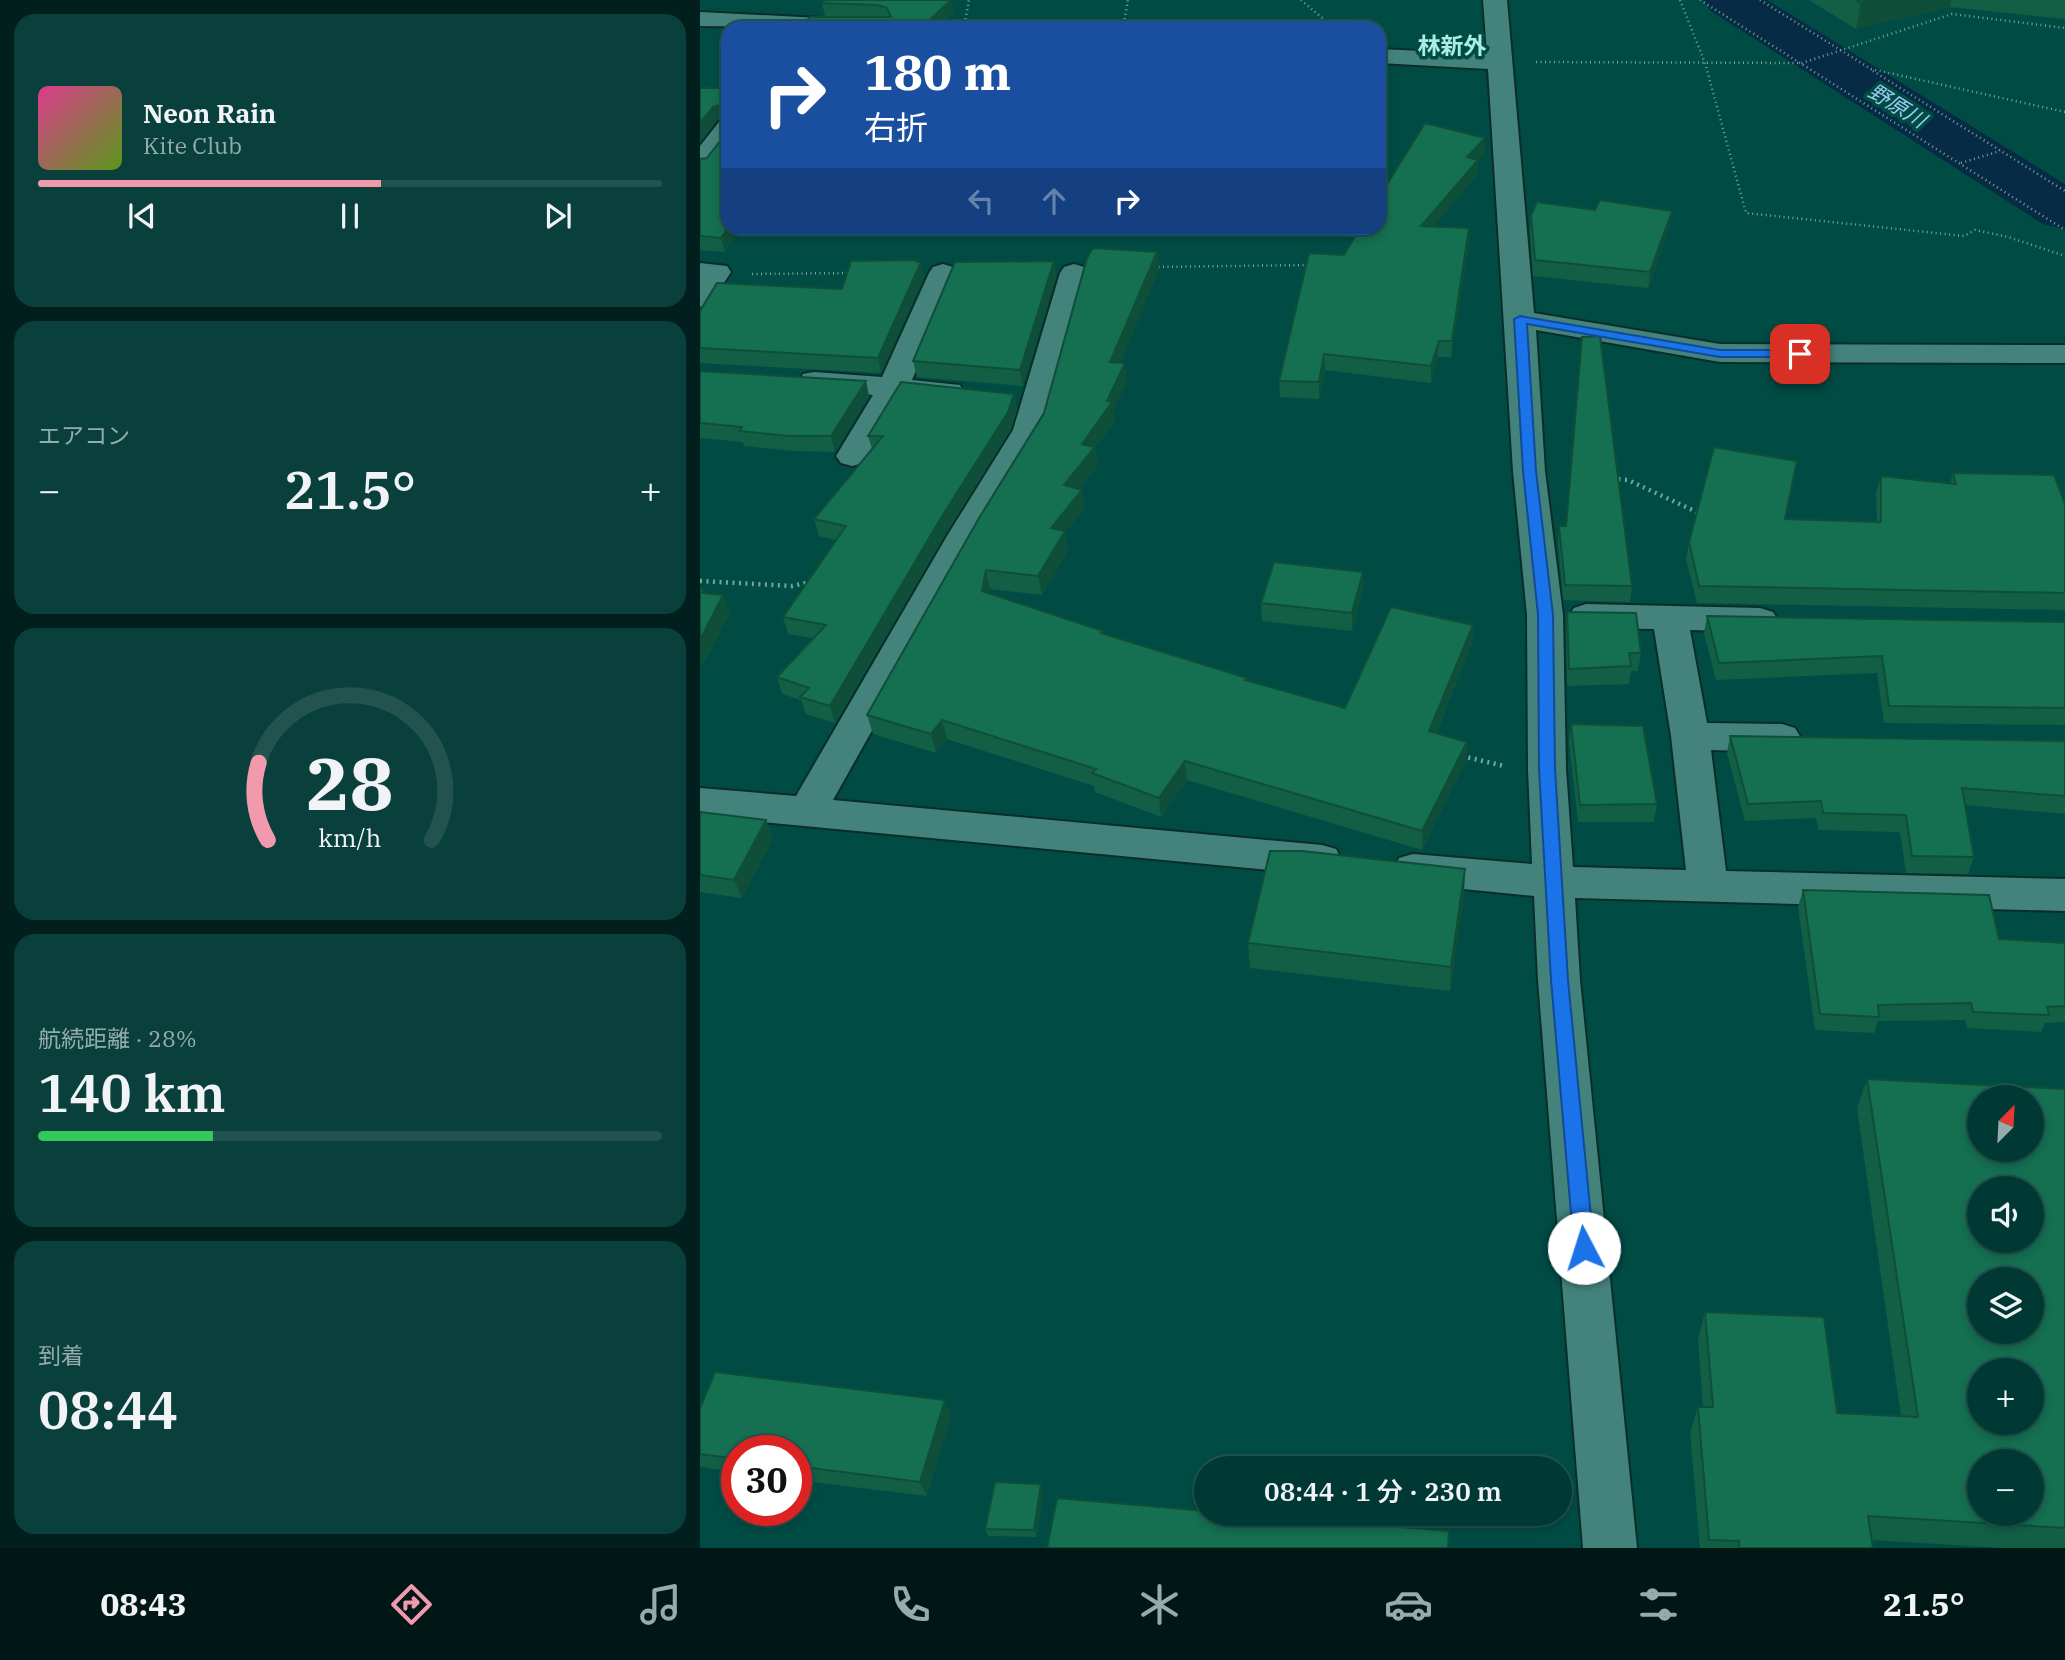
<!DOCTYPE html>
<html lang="ja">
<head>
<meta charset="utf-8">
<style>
  body { margin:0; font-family:"IBM Plex Serif","Noto Sans JP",serif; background:#0a403c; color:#f1f3f6; height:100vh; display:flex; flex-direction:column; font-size:26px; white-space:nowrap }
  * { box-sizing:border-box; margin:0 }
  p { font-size:23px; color:#95acac }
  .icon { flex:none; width:38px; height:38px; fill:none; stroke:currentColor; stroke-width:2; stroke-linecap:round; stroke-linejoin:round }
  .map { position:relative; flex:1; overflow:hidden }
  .sheet { display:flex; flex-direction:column; gap:14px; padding:14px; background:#001f1d; width:700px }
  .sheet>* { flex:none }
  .hud { position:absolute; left:21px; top:21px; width:665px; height:214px; border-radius:21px; box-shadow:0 4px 10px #0003,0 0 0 2px #22534f; background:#1a4fa0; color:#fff; overflow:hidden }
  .needle { width:46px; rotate:24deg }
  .tools { position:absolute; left:1267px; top:1085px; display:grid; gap:14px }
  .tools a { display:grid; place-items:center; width:77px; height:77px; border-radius:50%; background:#003934; box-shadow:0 4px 10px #0003,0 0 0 2px #22534f; font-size:35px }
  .speed { position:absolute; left:21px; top:1435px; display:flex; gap:14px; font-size:35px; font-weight:700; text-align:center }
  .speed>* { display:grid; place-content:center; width:91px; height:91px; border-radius:50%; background:#003934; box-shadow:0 4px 10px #0003,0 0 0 2px #22534f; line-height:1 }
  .speed .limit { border:10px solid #d22; background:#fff; color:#111 }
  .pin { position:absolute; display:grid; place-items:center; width:60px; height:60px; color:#fff; margin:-30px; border-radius:14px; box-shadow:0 4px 10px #0006 }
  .me { position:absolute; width:77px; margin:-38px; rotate:355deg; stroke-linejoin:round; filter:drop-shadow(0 0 5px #0008) }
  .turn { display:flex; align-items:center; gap:24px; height:147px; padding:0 28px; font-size:32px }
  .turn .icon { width:91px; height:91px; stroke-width:2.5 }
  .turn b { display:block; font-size:49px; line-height:60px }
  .lanes { display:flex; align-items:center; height:66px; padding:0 28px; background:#0003; justify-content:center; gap:35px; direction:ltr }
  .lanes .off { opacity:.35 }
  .big { font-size:52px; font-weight:600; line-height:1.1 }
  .sheet .tile { flex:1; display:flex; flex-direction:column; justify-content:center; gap:10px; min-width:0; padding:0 24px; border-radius:21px; background:#0a403c }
  .sheet .dial { align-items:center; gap:0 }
  .dial svg { height:182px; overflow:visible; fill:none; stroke:#22534f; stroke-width:7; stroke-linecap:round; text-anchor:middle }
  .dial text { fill:#f1f3f6; stroke:none }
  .song { display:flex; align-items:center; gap:21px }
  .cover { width:84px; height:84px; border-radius:10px; background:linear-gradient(135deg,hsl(330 70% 55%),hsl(90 70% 35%)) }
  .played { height:7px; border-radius:4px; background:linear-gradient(90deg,#f29aad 55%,#22534f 55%) }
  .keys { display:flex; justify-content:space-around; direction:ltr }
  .heat { display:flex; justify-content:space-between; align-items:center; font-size:38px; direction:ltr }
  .charge { height:10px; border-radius:5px; background:linear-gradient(90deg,#34c759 28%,#22534f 0) }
  .trip { position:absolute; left:494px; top:1456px; width:378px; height:70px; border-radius:35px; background:#003934; box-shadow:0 4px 10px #0003,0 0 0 2px #22534f; font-weight:600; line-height:70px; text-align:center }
  .tabs { display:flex; height:112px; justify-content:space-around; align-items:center; background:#001715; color:#95acac }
  .tabs .icon { width:49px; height:49px }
  .tabs .active { color:#f29aad }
  .tabs b { font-size:32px; color:#f1f3f6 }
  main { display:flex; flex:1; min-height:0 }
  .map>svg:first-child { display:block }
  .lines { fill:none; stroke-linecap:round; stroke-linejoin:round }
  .river { fill:#072a45; fill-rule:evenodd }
  .street-casing { stroke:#0b2d2a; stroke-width:4 }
  .path-far1 { stroke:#72a6a0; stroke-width:2.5; stroke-dasharray:1 3.5; stroke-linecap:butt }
  .path { stroke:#72a6a0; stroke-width:4.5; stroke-dasharray:2 4.5; stroke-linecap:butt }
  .street { fill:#44837b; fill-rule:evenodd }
  .wall { fill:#125f46 }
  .shaded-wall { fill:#0f4e39 }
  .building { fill:#156f51; stroke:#0f4e39; stroke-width:2; fill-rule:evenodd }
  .route { fill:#1a73e8; stroke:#114b97; stroke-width:2 }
  .labels { text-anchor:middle; stroke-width:7; stroke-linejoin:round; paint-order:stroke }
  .far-water-label { font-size:21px; font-style:italic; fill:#9dcaf3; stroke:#004c45 }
  .far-quarter-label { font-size:23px; font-weight:bold; fill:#abece3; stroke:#004c45 }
</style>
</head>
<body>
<main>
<section class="sheet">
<div class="tile">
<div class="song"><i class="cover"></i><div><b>Neon Rain</b><p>Kite Club</p></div></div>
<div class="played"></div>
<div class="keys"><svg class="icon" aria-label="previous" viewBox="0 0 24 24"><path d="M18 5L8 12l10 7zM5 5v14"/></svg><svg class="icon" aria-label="pause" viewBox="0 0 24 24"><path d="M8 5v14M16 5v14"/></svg><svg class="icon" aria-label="next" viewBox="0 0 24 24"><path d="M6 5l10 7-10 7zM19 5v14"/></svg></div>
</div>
<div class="tile"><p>エアコン</p>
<div class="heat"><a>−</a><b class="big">21.5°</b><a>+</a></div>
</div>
<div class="tile dial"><svg viewBox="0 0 100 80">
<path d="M14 69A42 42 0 1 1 86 69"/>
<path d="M14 69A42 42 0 0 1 10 35" stroke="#f29aad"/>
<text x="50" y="56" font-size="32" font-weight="700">28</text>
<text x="50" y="72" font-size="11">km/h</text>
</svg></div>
<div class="tile"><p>航続距離 · 28%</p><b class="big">140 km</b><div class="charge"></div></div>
<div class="tile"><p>到着</p><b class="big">08:44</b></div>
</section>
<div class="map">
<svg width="1365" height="1548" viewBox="0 0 1365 1548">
  <rect width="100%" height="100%" fill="#004c45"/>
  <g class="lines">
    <path class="river" d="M1003 0H1067L1365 184V230L1343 224 1011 11Z"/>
    <g class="street-casing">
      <path id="street" d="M783 0H807L834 313 1020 344 1365 345V363L1020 362 836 330 845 471 863 615 866 769 873 867 986 870 971 736 954 629 886 628 874 624 868 616 874 608 886 604 1060 608 1073 612 1078 620 1073 628 1060 632 990 630 1007 723 1082 724 1095 728 1101 738 1095 748 1082 752 1011 750 1026 871 1365 879V911L875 898 880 980 937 1548H883L838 980 834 896 713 884 699 880 693 869 699 858 713 854 832 864 828 769 827 615 813 471 788 69 679 63V49L787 54Z
        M0 12 180 21 188 23 192 28 0 26Z
        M28 119V145L9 170 0 172V146L19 122Z
        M0 263 27 266 31 272 10 304 0 307Z
        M243 264 253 267 257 273 212 380 260 385 264 392 260 399 249 401 203 397 163 463 152 466 141 463 136 456 173 395 103 388 99 381 103 374 114 372 182 377 229 273 233 267Z
        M374 264 384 267 388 273 345 430 281 536 133 800 622 845 636 849 642 860 636 871 622 875 0 816V788L96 796 247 536 313 430 360 273 364 267Z"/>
    </g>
    <path class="path-far1" d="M601 0 634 28
      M980 0 1005 63 1046 213 1264 236 1275 230 1308 237 1365 256
      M1000 0 1365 230
      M1060 0 1171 69 1365 112
      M264 28 269 0
      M423 28 428 0
      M836 62 1102 63 1252 14 1365 28
      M1173 71 1365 191
      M1261 163 1300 151
      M454 267 610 265
      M52 274 152 273"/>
    <path class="path" d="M912 479 928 480 1001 514
      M0 581 92 586 111 582
      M762 756 804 766"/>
    <use href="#street" class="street"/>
  </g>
  <path class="wall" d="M125 0 254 12 237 28H100L146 17 125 16 122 3Z
    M1109 0H1365V19L1250 7 1156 29Z
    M0 88H28L25 252 0 250V159L7 158 26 133V118L17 120 0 142Z
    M785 138V153L778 161 777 175 734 226 769 228V244L751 357H738L731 383 625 370 619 399 580 397 579 381Z
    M895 210 972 211 970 226 948 288 833 276 830 231 831 215Z
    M457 252 459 270 420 363 427 382 413 411 415 421 395 448 398 465 379 489 382 490 384 508 365 533 368 550 342 595 290 589 289 594 403 634 547 678V680L645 708 773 625 772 644 736 733 767 742 766 761 722 850 487 780 461 817 395 792 394 786 247 739 236 753 173 734 167 715Z
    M218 260 224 277 181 373 0 363V311L142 289Z
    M354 261 356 277 323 386 217 377 213 361Z
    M0 371 169 396 135 452 93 451 44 446 43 442 0 438Z
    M314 394 317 410 311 429 245 535 135 723 106 714 101 700 82 694 77 677 113 638 88 634 83 617 136 540 119 536 114 519 172 449 168 436Z
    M1253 473 1365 504V610L997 603 986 559 989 542 1085 519 1177 522 1176 493 1181 476 1250 483Z
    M859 526 932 586 930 602 863 600 858 541Z
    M663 590 652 631 562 621 561 603Z
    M867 612 941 653 938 671H931L929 684 867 686 866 630Z
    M1007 616 1365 622V725L1184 723 1177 673 1016 680 1004 633Z
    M871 724 957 804 954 822H878L869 742Z
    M1030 736 1365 741V814L1265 805 1274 857 1268 874 1206 873 1200 832 1118 830 1116 818 1045 821 1027 753Z
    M0 812 66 820 73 838 42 898 0 892Z
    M1103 890 1299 939 1365 943V1022L1345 1023 1341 1032 1267 1028 1265 1020 1178 1021 1174 1033 1115 1030 1098 907Z
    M764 895 750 991 550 968 548 943Z
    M1167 1079 1365 1089V1548H1303L1172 1540 1173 1548H1000L990 1432 998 1407H1003L998 1339 1005 1312 1137 1413 1201 1416 1157 1108Z
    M0 1408 251 1415 227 1496 96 1480V1451H37V1472L0 1467Z
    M343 1491 337 1537 288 1536 285 1529Z"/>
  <path class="shaded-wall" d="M251 0H252L254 12 237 28H221Z
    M1173 0H1251L1250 7 1156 29 1161 3Z
    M26 103 28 117 17 120 0 142V123L13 107Z
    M785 138V153L778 161 777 175 721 242V226L767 157Z
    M972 211 970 226 948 288 950 272Z
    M28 228H42L25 252 21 238Z
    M769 228V244L751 357 752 341Z
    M457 252 459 270 413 380 410 362Z
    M218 260 219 267 221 262 224 277 181 373 178 358Z
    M354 261 356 277 323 386 320 370Z
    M739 341 738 357 731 383V366Z
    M624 354 625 370 619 399V382Z
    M425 363 427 382 413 411 415 421 395 448 398 465 367 504 364 485 382 444 407 401Z
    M166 381 169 396 135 452 131 436Z
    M314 394 317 410 311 429 245 535 135 723 130 706Z
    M382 490 384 508 365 533 368 550 342 595 338 576 351 528Z
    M286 570 290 589 286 610 282 591Z
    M663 572V590L652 631V613Z
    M23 595 30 613 3 666 0 659V640Z
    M773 625 772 644 728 750 729 731Z
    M242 720 247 739 236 753 231 734Z
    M767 742 766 761 722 850V831Z
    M485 761 487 780 461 817 459 798Z
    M66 820 73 838 42 898 34 880Z
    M765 869 764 895 750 991 751 967Z
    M245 1400 251 1415 227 1496 220 1482Z
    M341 1484 343 1491 337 1537 334 1530Z"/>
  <path class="building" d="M125 0H251L221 28H100L110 17H191L187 8 178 5 122 3Z
    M1156 0H1173L1161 3Z
    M0 88H28V228L21 238 0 236V159L7 158 26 133V103L13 107 0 123Z
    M725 123 785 138 767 157 778 160 721 226 769 228 752 341H739L731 366 624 354 619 382 579 381 609 253 644 255 660 228H679V197Z
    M900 200 972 211 950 272 835 260 831 215 837 202 895 210Z
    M393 248 457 252 410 362 425 363 407 401 412 402 382 444 395 447 364 485 382 490 351 528 365 531 338 576 286 570 282 591 403 631 401 633 547 678 545 680 645 708 691 607 773 625 729 731 767 742 722 831 485 761 459 798 392 773 396 769 242 720 231 734 167 715 279 518 344 413 387 258Z
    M218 260 217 262H221L178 358 0 348V311L17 283 142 289 151 261Z
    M354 261 320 370 213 361 255 262Z
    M900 336 932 586 865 585 859 526H866L882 337Z
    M0 371 166 381 131 436H89L39 431 42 427 0 423Z
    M201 382 314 394 308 412 241 518 130 706 100 697 109 688 77 677 126 625 83 617 146 526 114 519 183 436H168Z
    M1014 447 1097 461 1085 519 1181 522V476L1256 484 1253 473 1354 475 1365 504V593L999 586 989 542Z
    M574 562 663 572 652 613 561 603Z
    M0 589H5L2 593 23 595 0 640Z
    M867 612 936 613 941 653H929L931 666 869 669Z
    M1007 616 1365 622V708L1189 706 1182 656 1019 663Z
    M871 724 943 726 957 804 880 805Z
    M1030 736 1365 741V796L1262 788 1274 857 1212 856 1206 815 1123 813 1121 801 1048 804Z
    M0 812 66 820 34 880 0 875Z
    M570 851H602L765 869 751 967 548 943Z
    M1103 890 1289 895 1299 939 1365 943V1006L1347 1007 1349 1015 1273 1012 1271 1003 1178 1005 1179 1017 1120 1014Z
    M1167 1079 1365 1089V1528L1168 1516 1173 1548H1039V1541L1009 1540 998 1407H1013L1005 1312 1124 1317 1137 1413 1218 1417ZM1279 1097H1332V1150H1279ZM1279 1188H1332V1241H1279ZM1279 1279H1332V1332H1279ZM1279 1370H1332V1423H1279ZM1279 1461H1332V1514H1279Z
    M15 1372 245 1400 220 1482 96 1466V1451H37V1459L0 1454V1408Z
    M295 1482 341 1484 334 1530 285 1529Z
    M357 1498 506 1511V1514H543L749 1531 748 1548H347Z"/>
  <path class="route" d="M820 316 1020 350H1100L1106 354 1100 357H1020L827 324 836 471 853 615 855 769 868 980 894 1248 891 1255 884 1257 877 1255 874 1248 851 980 839 769 838 615 823 471 814 319Z"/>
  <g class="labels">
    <g class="far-water-label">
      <text transform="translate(1197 106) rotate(32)" y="7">野原川</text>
    </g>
    <g class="far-quarter-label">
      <text x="752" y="54">林新外</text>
    </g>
  </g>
</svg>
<div class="tools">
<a><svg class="needle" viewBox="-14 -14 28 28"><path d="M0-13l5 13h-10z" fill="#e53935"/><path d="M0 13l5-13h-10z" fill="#95acac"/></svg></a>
<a><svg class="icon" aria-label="sound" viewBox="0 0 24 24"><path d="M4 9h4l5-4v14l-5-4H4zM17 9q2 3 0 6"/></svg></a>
<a><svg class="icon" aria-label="layers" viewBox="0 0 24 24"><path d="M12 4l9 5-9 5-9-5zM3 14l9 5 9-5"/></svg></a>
<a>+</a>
<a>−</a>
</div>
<div class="speed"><div class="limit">30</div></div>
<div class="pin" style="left:1100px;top:354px;background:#d93025"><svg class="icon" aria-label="arrive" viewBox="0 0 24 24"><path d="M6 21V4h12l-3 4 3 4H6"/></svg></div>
<svg class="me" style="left:884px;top:1248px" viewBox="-20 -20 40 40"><circle r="19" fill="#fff"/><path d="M0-13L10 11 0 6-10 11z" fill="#1a73e8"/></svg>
<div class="trip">08:44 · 1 分 · 230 m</div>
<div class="hud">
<div class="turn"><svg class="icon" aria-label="right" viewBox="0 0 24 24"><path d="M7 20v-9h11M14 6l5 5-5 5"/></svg><div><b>180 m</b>右折</div></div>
<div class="lanes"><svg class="icon off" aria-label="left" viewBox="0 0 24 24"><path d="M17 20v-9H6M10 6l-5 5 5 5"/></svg><svg class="icon off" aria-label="ahead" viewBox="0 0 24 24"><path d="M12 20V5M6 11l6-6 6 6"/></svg><svg class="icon" aria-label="right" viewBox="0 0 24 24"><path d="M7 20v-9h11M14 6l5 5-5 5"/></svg></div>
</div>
</div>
</main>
<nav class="tabs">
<b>08:43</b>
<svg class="icon active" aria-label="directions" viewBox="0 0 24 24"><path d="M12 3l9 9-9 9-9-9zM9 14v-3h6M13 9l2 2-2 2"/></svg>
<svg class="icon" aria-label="music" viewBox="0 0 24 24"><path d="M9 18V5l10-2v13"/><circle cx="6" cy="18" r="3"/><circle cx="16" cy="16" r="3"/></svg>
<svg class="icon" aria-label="phone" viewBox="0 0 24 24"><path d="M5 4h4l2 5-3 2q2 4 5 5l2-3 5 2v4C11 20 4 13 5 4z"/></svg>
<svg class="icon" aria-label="climate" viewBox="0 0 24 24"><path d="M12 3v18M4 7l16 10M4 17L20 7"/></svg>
<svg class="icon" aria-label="car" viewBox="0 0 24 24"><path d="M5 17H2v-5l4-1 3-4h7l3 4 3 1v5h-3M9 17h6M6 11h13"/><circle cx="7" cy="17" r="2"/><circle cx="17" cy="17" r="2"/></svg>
<svg class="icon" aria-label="filters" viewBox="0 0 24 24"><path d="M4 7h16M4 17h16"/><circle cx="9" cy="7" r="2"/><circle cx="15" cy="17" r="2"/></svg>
<b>21.5°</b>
</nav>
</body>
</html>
